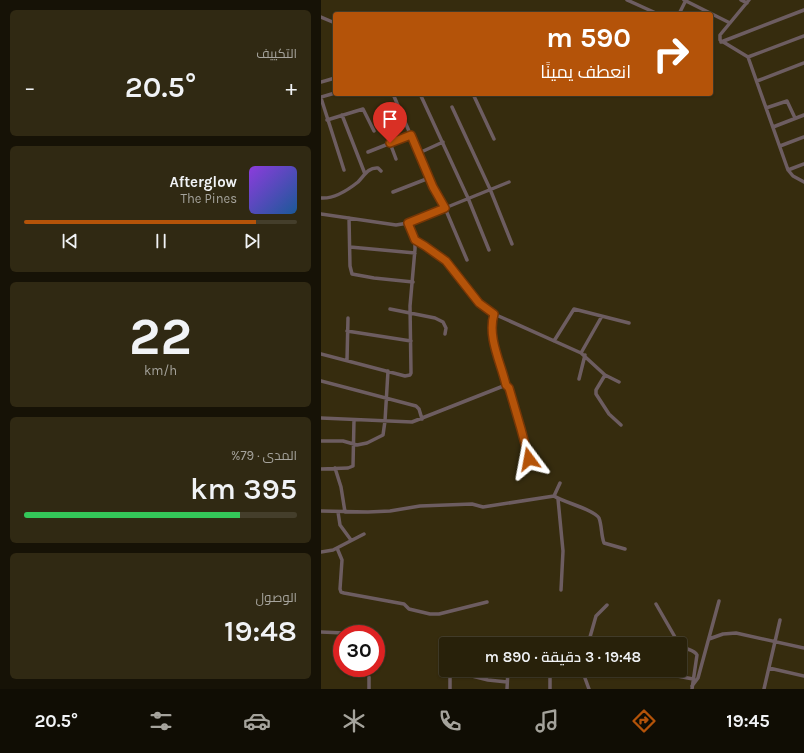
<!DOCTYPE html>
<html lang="ar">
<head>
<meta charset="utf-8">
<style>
  body { margin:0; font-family:Karla,Cairo,sans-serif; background:#302913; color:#f1f3f6; direction:rtl; height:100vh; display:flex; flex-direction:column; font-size:15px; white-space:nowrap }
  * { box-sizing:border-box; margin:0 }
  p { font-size:13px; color:#a5a39c }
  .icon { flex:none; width:22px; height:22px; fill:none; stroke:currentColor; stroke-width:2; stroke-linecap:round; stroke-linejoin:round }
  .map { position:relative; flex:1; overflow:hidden; direction:ltr }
  .panel { display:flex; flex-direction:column; gap:10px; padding:10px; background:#161206; width:321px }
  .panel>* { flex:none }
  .hud { position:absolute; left:12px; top:12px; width:380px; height:84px; border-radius:4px; box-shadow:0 1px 3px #0004,0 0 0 1px #443e2b; direction:rtl; background:#b45309; color:#fff; overflow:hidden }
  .speed { position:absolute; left:12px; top:625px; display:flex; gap:8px; font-size:20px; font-weight:700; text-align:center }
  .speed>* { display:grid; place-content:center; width:52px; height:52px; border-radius:50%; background:#28210a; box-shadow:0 1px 3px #0004,0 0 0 1px #443e2b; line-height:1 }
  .speed .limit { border:6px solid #d22; background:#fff; color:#111 }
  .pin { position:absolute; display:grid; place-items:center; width:34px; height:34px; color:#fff; margin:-41px -17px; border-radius:50% 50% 50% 0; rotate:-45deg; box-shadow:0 0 4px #0007 }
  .pin .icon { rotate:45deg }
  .me { position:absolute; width:44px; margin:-22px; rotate:347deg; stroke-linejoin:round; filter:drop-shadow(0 0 3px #0008) }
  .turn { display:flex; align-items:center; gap:14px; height:84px; padding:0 16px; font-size:18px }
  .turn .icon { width:52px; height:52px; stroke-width:2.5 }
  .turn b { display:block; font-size:28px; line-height:34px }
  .big { font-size:30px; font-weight:600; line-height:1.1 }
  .panel .card { flex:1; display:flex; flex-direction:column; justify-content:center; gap:6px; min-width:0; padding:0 14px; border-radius:6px; background:#302913 }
  .panel .dial { align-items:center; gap:0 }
  .dial b { font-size:52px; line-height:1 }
  .song { display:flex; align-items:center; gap:12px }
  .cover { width:48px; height:48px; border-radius:6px; background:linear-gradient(135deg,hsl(270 70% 55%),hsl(210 70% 35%)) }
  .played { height:4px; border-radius:2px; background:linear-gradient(90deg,#b45309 85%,#443e2b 85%) }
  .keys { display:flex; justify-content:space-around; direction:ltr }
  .heat { display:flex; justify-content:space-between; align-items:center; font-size:22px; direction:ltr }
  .charge { height:6px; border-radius:3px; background:linear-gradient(90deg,#34c759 79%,#443e2b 0) }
  .trip { position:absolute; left:118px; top:637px; width:248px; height:40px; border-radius:4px; background:#28210a; box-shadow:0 1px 3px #0004,0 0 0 1px #443e2b; font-weight:600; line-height:40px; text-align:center; direction:rtl }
  .menu { display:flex; height:64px; justify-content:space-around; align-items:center; background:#100d04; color:#a5a39c }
  .menu .icon { width:28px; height:28px }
  .menu .on { color:#b45309 }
  .menu b { font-size:18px; color:#f1f3f6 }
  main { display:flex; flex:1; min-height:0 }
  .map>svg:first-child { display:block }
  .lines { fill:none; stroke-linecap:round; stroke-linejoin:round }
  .street { stroke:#6d5d61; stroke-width:3.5 }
  .route-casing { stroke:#753606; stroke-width:10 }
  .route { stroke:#b45309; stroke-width:7 }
</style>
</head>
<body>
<main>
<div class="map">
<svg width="483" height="689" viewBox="0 0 483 689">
  <rect width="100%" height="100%" fill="#362c0e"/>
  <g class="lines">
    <path class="street" d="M306 0 337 14
      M363 0 409 23
      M420 0 426 3
      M428 0 399 35V40L427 57 467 170 472 176 483 182
      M358 14 365 0
      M0 17 14 23
      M400 42 483 10
      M427 57 483 36
      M436 81 483 63
      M0 82 14 78
      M72 94 112 187 124 208 146 260
      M97 94 100 96 147 198 168 250
      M152 94 173 139
      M0 97 14 93
      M0 98 23 170
      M131 107 169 189 191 244
      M445 108 466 101 474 118
      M21 115 44 174
      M6 120 42 109 53 131
      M452 127 483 115
      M69 143 75 159
      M459 146 483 137
      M47 152 90 135
      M98 153 122 142
      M467 170 483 164
      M72 192 108 178
      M0 198C13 199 27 190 37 182 43 176 47 167 57 168L60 171
      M0 214 75 225 87 223 188 182
      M28 218 29 266 31 274 53 278 92 282
      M94 240 104 246 125 261 158 303 173 314 260 353 284 375 298 382
      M29 247 94 253
      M69 309 114 318 122 322 125 328 124 334
      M173 314C166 336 180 363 185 385
      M26 331 90 341
      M233 341 253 309 308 323
      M260 353 281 316
      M0 354 84 376 89 375 90 373 89 306 94 249V240L87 223
      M26 360 27 318
      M284 375 275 390V394L288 414 300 425
      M258 379 264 355
      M0 381 95 406 98 409 101 419
      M0 418 91 422 185 385 188 388 193 405 208 459
      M0 441H22L36 445 46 443 62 435 64 421 67 371
      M14 468 20 487 24 512
      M0 469 27 468 32 466 33 420
      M233 496 239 483
      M237 499 242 551 240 590
      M0 511 47 512 69 511 99 506 151 504 162 507 233 496C242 502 274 510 278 518 281 526 280 535 283 543L304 549
      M17 512 19 525 30 540
      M16 548 21 560 19 589 20 592 23 593 83 604 88 609 109 614H118L166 602
      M0 552 12 550 43 534
      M335 604 358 644
      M0 632 23 633 24 634
      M268 639 281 644
      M388 639 402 634 415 633 483 648
      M267 644 275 616 286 605
      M359 645C364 650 373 649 376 655L371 689
      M448 668 483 676
      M261 670 268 689
      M325 670 372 679
      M48 677V689
      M371 686 377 678 398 601
      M129 689V673L131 671 167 680 186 682
      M186 689 187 670
      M229 689V670
      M443 689 459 620"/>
  </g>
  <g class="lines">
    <g class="route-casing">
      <path id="route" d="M69 143 90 135 112 187 124 208 87 223 94 240 104 246 125 261 158 303 173 314C166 337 180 363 185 385L188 388 200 429 208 459"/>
    </g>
    <use href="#route" class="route"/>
  </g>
</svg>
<div class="speed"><div class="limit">30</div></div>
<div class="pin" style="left:69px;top:143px;background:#d93025"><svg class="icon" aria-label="arrive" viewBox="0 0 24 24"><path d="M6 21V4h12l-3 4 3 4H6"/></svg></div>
<svg class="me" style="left:208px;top:459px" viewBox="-20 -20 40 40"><path d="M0-17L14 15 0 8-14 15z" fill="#b45309" stroke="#fff" stroke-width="4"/></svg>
<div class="trip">19:48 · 3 دقيقة · 890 m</div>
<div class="hud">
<div class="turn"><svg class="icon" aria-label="right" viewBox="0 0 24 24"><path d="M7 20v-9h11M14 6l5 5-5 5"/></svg><div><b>590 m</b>انعطف يمينًا</div></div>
</div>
</div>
<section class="panel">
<div class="card"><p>التكييف</p>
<div class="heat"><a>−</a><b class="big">20.5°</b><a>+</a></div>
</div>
<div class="card">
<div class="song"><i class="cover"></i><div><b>Afterglow</b><p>The Pines</p></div></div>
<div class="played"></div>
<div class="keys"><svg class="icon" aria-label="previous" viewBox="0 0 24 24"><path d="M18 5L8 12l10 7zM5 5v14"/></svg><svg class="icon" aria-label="pause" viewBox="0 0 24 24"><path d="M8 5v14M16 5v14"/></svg><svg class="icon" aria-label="next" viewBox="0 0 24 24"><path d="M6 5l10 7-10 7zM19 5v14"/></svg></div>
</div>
<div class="card dial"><b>22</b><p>km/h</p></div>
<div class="card"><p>المدى · 79%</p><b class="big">395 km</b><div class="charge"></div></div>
<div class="card"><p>الوصول</p><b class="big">19:48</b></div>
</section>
</main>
<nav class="menu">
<b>19:45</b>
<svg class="icon on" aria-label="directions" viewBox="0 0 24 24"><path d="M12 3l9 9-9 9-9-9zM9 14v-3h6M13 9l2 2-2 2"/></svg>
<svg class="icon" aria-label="music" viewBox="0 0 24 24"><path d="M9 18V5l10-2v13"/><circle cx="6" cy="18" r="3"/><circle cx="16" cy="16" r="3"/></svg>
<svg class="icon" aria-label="phone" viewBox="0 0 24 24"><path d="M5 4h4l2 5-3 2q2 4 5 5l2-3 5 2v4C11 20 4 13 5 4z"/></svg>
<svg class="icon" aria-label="climate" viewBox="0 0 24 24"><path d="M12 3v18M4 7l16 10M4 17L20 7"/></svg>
<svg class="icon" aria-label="car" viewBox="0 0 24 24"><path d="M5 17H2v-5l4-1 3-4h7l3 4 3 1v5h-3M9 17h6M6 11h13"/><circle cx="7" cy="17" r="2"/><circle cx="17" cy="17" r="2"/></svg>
<svg class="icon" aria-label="filters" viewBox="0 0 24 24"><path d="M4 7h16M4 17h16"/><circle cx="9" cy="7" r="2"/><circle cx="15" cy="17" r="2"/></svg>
<b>20.5°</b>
</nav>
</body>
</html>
